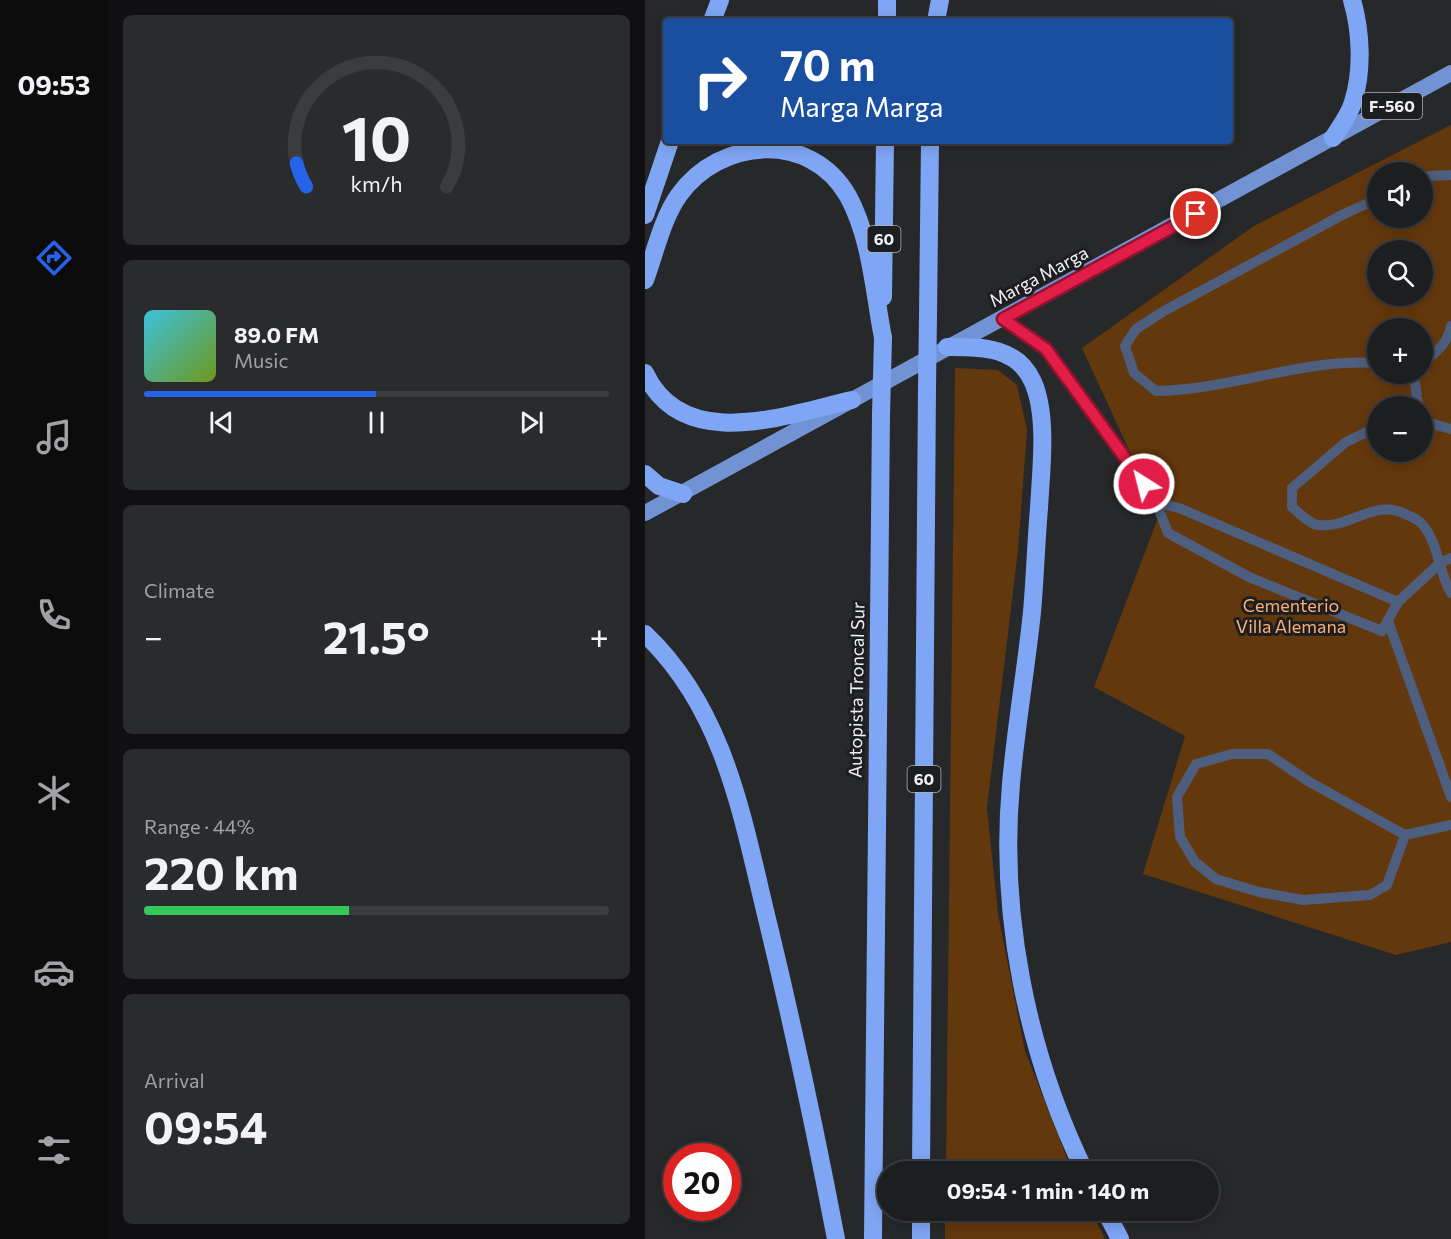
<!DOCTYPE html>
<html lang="en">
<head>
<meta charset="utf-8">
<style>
  body { margin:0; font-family:Commissioner,sans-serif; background:#2a2b2d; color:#f1f3f6; height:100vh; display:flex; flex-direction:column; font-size:22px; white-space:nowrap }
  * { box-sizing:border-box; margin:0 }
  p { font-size:20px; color:#a0a2a5 }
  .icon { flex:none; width:33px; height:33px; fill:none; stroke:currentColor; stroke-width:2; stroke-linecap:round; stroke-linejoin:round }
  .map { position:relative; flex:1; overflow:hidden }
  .panel { display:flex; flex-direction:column; gap:15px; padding:15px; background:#101012; width:537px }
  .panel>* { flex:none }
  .banner { position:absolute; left:18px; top:18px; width:570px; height:126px; border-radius:6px; box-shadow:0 3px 15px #0003,0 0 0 2px #3b3c3e; background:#1a4fa0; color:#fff; overflow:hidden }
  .tools { position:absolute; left:722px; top:162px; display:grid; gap:12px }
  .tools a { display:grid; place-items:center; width:66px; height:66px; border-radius:50%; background:#1d1e20; box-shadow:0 3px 15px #0003,0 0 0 2px #3b3c3e; font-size:30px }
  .speed { position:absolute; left:18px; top:1143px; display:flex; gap:12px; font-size:30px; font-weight:700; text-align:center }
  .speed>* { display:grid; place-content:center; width:78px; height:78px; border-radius:50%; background:#1d1e20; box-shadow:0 3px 15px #0003,0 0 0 2px #3b3c3e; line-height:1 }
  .speed .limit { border:9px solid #d22; background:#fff; color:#111 }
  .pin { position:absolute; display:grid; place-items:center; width:51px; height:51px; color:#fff; margin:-26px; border:3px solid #fff; border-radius:50%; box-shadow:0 2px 6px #0007 }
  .me { position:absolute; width:66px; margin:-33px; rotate:324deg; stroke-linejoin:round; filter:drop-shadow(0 0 4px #0008) }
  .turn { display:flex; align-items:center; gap:21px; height:126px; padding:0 18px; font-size:27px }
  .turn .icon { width:78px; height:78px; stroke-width:2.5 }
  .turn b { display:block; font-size:42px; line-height:51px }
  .big { font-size:45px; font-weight:700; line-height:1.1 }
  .panel .card { flex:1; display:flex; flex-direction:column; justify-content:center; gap:9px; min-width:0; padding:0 21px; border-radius:9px; background:#2a2b2d }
  .panel .dial { align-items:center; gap:0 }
  .dial svg { height:156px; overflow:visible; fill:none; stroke:#3b3c3e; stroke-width:7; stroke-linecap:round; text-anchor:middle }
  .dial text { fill:#f1f3f6; stroke:none }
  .song { display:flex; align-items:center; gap:18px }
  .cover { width:72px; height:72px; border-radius:9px; background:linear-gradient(135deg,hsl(190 70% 55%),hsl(80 70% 35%)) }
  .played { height:6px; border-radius:3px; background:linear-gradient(90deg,#2563eb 50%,#3b3c3e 50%) }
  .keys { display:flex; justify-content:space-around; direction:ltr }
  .heat { display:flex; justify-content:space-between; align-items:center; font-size:33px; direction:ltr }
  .charge { height:9px; border-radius:4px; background:linear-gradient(90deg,#34c759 44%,#3b3c3e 0) }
  .trip { position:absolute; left:232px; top:1161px; width:342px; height:60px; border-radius:30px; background:#1d1e20; box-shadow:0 3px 15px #0003,0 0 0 2px #3b3c3e; font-weight:700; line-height:60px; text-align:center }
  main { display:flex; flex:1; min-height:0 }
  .menu { display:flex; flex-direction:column; width:108px; justify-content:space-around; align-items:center; background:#0c0c0d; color:#a0a2a5 }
  .menu .icon { width:42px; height:42px }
  .menu .active { color:#2563eb }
  .menu b { font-size:27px; color:#f1f3f6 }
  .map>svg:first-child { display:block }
  .green { fill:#64380d; fill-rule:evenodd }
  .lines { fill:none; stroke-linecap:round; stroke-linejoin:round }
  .service { stroke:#4d5e7e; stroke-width:10 }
  .primary { stroke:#7192d3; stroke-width:16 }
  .motorway { stroke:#7fa6f5; stroke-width:18 }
  .motorway-bridge { stroke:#7fa6f5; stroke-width:18 }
  .route-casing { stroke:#92132f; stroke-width:15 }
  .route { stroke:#e11d48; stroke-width:10 }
  .labels { text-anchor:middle; stroke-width:6; stroke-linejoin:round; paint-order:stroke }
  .shield { fill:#1d1e21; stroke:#b1b2b4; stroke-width:1.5 }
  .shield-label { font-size:16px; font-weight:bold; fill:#f0f1f3 }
  .street-label { font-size:18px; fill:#f0f1f3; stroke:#1d1e21 }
  .park-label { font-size:18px; fill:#feaf6f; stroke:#1d1e21 }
</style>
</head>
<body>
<main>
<nav class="menu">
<b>09:53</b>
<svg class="icon active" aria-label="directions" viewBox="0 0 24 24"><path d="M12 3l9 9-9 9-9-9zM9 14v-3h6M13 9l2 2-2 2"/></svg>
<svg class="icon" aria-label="music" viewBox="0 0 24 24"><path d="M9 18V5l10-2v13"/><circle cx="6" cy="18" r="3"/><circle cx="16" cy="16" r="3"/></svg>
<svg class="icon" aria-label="phone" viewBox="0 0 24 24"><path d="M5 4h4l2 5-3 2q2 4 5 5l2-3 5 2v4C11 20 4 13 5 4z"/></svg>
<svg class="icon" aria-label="climate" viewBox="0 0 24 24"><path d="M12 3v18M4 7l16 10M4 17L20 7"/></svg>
<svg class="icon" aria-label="car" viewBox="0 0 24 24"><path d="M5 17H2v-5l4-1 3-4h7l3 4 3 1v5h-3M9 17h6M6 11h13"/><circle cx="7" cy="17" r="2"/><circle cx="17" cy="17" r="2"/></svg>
<svg class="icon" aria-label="filters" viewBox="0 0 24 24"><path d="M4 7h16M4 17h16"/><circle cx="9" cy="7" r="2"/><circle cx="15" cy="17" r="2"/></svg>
</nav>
<section class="panel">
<div class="card dial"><svg viewBox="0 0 100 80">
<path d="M14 69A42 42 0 1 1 86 69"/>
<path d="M14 69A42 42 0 0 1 9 57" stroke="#2563eb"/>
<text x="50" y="56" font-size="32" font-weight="700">10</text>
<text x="50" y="72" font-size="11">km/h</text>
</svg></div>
<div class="card">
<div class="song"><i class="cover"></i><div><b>89.0 FM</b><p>Music</p></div></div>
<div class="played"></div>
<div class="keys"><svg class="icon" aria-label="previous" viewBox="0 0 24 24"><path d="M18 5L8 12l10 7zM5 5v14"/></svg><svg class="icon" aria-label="pause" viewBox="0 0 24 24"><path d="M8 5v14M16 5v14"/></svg><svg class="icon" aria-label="next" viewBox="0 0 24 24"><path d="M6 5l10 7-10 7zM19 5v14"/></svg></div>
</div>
<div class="card"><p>Climate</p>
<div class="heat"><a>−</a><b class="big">21.5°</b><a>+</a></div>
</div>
<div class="card"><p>Range · 44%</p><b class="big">220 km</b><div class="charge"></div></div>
<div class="card"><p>Arrival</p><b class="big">09:54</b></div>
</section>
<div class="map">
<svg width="806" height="1239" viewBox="0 0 806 1239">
  <rect width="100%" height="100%" fill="#27282a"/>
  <path class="green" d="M806 125V942L751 955 498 874 540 736 449 687 514 515 437 348 609 226ZM732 172H777V218H732ZM732 250H777V296H732ZM732 328H777V374H732ZM732 406H777V452H732Z
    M310 368 353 370 372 385 382 430 373 550 342 808 353 914 380 1051 427 1171H301Z
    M300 1211H446L460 1239H300Z"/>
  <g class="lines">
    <path class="service" d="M777 179 785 176 806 175
      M732 199 699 214 519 311 491 329 480 346 489 373 511 391C586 390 658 358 732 363
      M358 319 401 349 511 502 523 533 604 577 737 631 753 602 795 563 806 558
      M777 362C791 354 803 343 806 326
      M769 374 773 406
      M777 421 806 429
      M732 427 701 442 647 488V507C654 513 665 524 673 525 705 529 731 497 762 515 768 517 774 520 778 525 794 545 793 571 806 593
      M511 502 534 508 753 602
      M743 621 806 797
      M760 835 742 885 725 895 658 900 614 892 571 879 550 862 535 837 532 797 551 764 587 754H623L663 781 760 835 806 825"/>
    <path class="primary" d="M0 513 806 73"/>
    <path class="motorway" d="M67 21 75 0
      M242 21V0
      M291 21 295 0
      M688 138C695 127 705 114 708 102 718 70 716 31 707 0
      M0 215 25 141
      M0 280C10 253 17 219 34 195 75 138 165 130 203 196 226 238 229 291 238 338
      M238 297 240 141
      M283 315 285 141
      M302 347C336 347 372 346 388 382 403 416 396 471 394 508 391 543 390 578 387 612 381 670 371 726 366 784 354 915 382 1053 440 1172
      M0 373C38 454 141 415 207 400
      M0 474 14 486 38 494
      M0 634C82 712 98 822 124 927 149 1031 171 1134 191 1239
      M276 1172 282 387
      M460 1210 475 1239
      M228 1239 236 414
      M276 1239V1210"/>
    <path class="motorway-bridge" d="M282 387 283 315
      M236 414 238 338"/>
  </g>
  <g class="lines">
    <g class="route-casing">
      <path id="route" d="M499 484 401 349 358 319 551 214"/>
    </g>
    <use href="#route" class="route"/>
  </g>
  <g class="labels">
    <g class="shield">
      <rect x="717" y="93" width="60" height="26" rx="4.5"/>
      <rect x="222.5" y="226" width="33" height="26" rx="4.5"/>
      <rect x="262.5" y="766" width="33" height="26" rx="4.5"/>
    </g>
    <g class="shield-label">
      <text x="747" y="112">F-560</text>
      <text x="239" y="245">60</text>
      <text x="279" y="785">60</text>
    </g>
    <g class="street-label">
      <text transform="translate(394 277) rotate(-28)" y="6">Marga Marga</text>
      <text transform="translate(212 690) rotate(-89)" y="6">Autopista Troncal Sur</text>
    </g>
    <g class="park-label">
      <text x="646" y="612">Cementerio<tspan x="646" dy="21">Villa Alemana</tspan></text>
    </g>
  </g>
</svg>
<div class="tools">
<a><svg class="icon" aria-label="sound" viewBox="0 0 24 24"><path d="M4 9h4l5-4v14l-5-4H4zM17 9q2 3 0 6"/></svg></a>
<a><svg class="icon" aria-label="search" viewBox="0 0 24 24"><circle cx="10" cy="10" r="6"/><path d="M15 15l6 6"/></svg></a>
<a>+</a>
<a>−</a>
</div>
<div class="speed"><div class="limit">20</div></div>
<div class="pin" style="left:551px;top:214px;background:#d93025"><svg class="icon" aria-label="arrive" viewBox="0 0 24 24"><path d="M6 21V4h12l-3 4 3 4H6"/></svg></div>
<svg class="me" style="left:499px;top:484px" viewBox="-20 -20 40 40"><circle r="17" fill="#e11d48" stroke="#fff" stroke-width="3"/><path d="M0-11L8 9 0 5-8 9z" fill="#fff"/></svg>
<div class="trip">09:54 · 1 min · 140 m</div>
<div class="banner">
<div class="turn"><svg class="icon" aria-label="right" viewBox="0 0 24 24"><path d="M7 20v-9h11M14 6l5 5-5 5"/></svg><div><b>70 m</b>Marga Marga</div></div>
</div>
</div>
</main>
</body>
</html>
